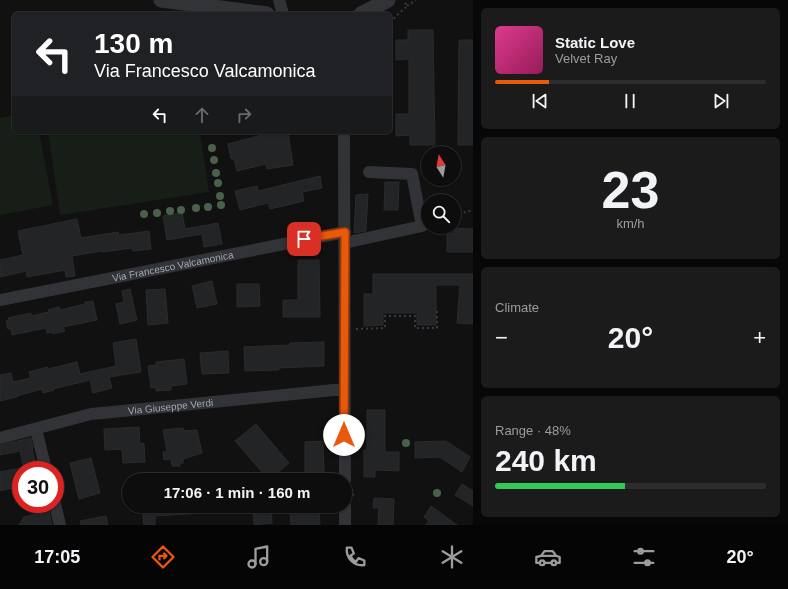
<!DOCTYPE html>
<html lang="en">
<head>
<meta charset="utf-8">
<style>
  body { margin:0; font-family:Arial,sans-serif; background:#1b1b1c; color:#f1f3f6; height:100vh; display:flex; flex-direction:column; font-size:15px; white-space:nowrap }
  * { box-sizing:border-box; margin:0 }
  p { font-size:13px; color:#9a9c9e }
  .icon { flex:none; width:22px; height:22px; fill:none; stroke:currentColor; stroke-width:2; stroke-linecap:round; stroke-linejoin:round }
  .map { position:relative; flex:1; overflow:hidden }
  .sheet { display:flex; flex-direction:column; gap:8px; padding:8px; background:#070708; width:315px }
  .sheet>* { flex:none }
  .guide { position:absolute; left:12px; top:12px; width:380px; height:122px; border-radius:6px; box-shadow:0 1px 3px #0004,0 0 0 1px #2d2d2e; background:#202124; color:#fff; overflow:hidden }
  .needle { width:26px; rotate:349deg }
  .buttons { position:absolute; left:421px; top:146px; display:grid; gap:8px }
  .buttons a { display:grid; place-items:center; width:40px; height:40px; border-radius:50%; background:#0d0d0e; box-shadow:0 1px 3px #0004,0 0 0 1px #2d2d2e; font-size:20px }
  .speed { position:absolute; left:12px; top:461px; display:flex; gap:8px; font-size:20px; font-weight:700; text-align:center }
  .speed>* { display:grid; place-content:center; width:52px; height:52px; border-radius:50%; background:#0d0d0e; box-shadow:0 1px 3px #0004,0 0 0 1px #2d2d2e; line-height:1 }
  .speed .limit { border:6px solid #d22; background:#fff; color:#111 }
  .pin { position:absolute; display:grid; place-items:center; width:34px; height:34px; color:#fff; margin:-17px; border-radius:8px; box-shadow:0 2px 6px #0006 }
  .me { position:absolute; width:44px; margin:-22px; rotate:0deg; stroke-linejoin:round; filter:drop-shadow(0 0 3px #0008) }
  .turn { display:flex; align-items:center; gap:14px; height:84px; padding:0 16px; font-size:18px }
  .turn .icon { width:52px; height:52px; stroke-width:2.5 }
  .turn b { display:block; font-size:28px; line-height:34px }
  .lanes { display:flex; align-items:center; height:38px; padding:0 16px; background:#0003; justify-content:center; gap:20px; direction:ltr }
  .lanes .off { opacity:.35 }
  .big { font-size:30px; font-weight:700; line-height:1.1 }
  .sheet .card { flex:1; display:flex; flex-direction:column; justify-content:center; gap:6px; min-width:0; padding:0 14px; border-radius:6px; background:#1b1b1c }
  .sheet .dial { align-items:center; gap:0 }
  .dial b { font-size:52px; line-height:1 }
  .song { display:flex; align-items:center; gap:12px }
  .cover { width:48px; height:48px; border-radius:6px; background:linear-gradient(135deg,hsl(330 70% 55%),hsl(330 70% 35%)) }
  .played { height:4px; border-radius:2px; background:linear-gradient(90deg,#ea580c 20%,#2d2d2e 20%) }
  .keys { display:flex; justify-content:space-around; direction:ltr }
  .heat { display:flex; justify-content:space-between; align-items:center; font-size:22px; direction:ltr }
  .charge { height:6px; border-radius:3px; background:linear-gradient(90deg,#34c759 48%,#2d2d2e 0) }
  .trip { position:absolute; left:122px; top:473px; width:230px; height:40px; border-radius:20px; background:#0d0d0e; box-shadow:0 1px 3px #0004,0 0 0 1px #2d2d2e; font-weight:700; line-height:40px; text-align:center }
  .tab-bar { display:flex; height:64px; justify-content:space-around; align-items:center; background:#050506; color:#9a9c9e }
  .tab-bar .icon { width:28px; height:28px }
  .tab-bar .selected { color:#ea580c }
  .tab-bar b { font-size:18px; color:#f1f3f6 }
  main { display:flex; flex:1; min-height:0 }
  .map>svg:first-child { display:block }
  .garden { fill:#171d17 }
  .building { fill:#232426; stroke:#2a2b2e }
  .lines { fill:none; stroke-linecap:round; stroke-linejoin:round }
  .path { stroke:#373a3e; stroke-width:2; stroke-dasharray:2 3; stroke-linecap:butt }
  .minor { stroke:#313337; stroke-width:12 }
  .tertiary { stroke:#313337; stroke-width:15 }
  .tree { fill:#49604a }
  .route-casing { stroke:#983908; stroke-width:10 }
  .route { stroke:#ea580c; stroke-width:7 }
  .labels { text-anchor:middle; stroke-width:4; stroke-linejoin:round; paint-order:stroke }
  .street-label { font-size:10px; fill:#a1a8b3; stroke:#0c0c0d }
</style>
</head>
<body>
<main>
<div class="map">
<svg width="473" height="525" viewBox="0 0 473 525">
  <rect width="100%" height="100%" fill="#111112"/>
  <path class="garden" d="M14 115V132H39L53 205 0 215V118Z
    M48 132H200L209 192 60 215Z"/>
  <path class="building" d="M408 30H433L435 145H410V135L396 136V114H409V59L396 60V40H408Z
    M459 40H473V145H458Z
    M262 132H288L293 165 267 169 266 164 237 171 234 159H231L228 144 262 135Z
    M320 176 322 188 302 192 304 201 270 209 268 203 240 210 235 191 257 186 258 191Z
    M385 182H399L398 210H384Z
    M368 194 366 231 354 233 356 195Z
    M182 213 185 229 218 223 222 244 204 247 202 234 167 240 163 216Z
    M77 219 81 238 118 232 119 235 149 231 151 249 133 251 132 248 102 252V251L72 256 75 276 66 277 65 270 27 277 26 271 0 277V260L23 255 18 231Z
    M454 228 473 229V252H447V233H454Z
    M298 260H319L320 317H283V300H298Z
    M373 274H473V324L457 323 460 285H436V325H417V313H383V325L364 326V294H373Z
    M212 281 217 304 197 308 192 286Z
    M237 284H259L260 306 237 307Z
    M130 289 137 320 120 324 116 304 124 302 122 291Z
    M165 289 168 323 148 325 146 290Z
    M93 301 97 320 63 327 65 331 53 334V332L47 333 46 328 12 335 11 329H8L6 321 9 320 8 318 31 313V316L49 312 48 310 59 307 60 310 85 304V302Z
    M136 339 141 372 109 377 112 388 93 393 90 380 53 389 54 390 43 393 42 389 17 396V397L0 401V375L11 373 13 382 31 378 29 372 47 367 48 369 77 362 80 374 116 366 113 343Z
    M324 342V366L279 368V370L245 371 244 347 290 345V343Z
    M228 351 229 373 202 374 200 353Z
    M184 359 187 384 171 386V390L156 391V387L151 388 148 366 156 365V362Z
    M367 410H385V452H399V471L375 470V477H364V450H367Z
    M256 424 289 463 269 480 235 441Z
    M139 427 140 444 144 443 145 462 123 463 122 449 105 450 104 429Z
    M183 428 184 431 197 430 202 453 183 459V463H180V466H172L171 459 164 460 163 452 167 451 163 430Z
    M31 438 33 448 32 449 37 470H24L20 451 0 455V445Z
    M323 441 324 472H305V442Z
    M446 441 470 457 462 472 440 457 415 458V442Z
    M91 458 100 493 79 499 70 463Z
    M21 468V486L0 491V472Z
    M462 484 473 491V506L455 495Z
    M374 498 394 499 393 525H378L379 508H373Z
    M142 506H204V513L155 516V525H144Z
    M253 506H271L272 523 254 525Z
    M290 506H319L320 525H291Z
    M431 506 457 525H426L429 521 424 517Z
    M49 510 52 525H19L24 517Z
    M106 516 108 525H81L80 521Z"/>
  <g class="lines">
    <path class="path" d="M407 6 416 0
      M306 14V10
      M390 22 407 6 404 0
      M454 215 473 210
      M356 329 385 328V316H415V328H437V308
      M352 489 354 498"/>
    <g class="minor">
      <path d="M279 0 283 14"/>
      <path d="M344 132 345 480"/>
      <path d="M344 243 422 226 412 174 369 172"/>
      <path id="s1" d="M0 300 345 232"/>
      <path d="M36 429 46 470"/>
      <path id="s2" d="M0 438 91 414 102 413 334 390H344"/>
      <path d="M55 504 60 525"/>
      <path d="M345 506V525"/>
    </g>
    <path class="tertiary" d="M161 0 267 14
      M361 14 388 0"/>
  </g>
  <g class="tree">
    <circle cx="212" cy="148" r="4"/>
    <circle cx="214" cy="160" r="4"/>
    <circle cx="216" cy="173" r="4"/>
    <circle cx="218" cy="183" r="4"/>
    <circle cx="220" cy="196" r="4"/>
    <circle cx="221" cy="205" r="4"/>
    <circle cx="208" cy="207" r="4"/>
    <circle cx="196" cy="208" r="4"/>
    <circle cx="181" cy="210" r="4"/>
    <circle cx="170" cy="211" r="4"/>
    <circle cx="157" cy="213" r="4"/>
    <circle cx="144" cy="214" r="4"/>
    <circle cx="406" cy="443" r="4"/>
    <circle cx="437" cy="493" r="4"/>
  </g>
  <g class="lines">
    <g class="route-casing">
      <path id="route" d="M304 239 345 232 344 435"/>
    </g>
    <use href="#route" class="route"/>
  </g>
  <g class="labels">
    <g class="street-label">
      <text dy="4" stroke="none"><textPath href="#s1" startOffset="176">Via Francesco Valcamonica</textPath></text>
      <text dy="4" stroke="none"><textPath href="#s2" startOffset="174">Via Giuseppe Verdi</textPath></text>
    </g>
  </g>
</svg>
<div class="buttons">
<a><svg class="needle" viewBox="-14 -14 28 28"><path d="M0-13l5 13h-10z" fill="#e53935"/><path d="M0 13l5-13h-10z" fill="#9a9c9e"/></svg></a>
<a><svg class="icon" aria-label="search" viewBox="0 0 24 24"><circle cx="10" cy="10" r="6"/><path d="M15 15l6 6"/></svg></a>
</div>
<div class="speed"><div class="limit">30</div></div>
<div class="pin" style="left:304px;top:239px;background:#d93025"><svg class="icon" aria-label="arrive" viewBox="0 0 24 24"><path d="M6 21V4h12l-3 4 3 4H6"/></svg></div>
<svg class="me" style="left:344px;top:435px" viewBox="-20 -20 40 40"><circle r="19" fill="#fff"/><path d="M0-13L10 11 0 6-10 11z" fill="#ea580c"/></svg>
<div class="trip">17:06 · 1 min · 160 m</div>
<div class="guide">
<div class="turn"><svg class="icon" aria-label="left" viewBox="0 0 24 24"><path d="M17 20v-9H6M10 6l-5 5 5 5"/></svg><div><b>130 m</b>Via Francesco Valcamonica</div></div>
<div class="lanes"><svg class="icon" aria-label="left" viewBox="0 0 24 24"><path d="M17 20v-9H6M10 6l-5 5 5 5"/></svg><svg class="icon off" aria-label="ahead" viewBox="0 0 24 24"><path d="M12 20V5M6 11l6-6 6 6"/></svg><svg class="icon off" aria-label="right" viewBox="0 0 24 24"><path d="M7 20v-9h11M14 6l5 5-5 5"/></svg></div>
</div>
</div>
<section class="sheet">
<div class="card">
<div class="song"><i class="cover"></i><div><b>Static Love</b><p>Velvet Ray</p></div></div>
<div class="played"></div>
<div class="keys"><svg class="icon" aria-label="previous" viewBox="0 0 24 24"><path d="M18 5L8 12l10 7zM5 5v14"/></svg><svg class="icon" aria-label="pause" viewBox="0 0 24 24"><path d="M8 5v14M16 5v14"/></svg><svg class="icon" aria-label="next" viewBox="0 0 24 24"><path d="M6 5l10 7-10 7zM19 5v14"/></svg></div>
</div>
<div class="card dial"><b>23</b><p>km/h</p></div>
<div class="card"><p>Climate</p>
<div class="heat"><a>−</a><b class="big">20°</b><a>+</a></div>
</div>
<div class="card"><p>Range · 48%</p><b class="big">240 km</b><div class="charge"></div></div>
</section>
</main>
<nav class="tab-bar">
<b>17:05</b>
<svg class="icon selected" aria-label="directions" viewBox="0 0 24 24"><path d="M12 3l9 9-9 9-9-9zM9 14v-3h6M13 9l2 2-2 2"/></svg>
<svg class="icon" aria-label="music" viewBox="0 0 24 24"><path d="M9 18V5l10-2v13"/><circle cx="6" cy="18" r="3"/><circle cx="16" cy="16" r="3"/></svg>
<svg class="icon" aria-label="phone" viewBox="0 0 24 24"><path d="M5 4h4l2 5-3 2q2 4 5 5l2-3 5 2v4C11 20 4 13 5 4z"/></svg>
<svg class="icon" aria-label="climate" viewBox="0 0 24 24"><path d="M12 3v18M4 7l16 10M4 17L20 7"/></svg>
<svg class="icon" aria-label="car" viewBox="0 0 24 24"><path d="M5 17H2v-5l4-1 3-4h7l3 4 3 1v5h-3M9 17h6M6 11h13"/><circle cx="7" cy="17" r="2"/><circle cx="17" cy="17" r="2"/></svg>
<svg class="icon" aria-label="filters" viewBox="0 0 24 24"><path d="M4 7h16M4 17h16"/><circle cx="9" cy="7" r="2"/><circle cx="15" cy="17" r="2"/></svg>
<b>20°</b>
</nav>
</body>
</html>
